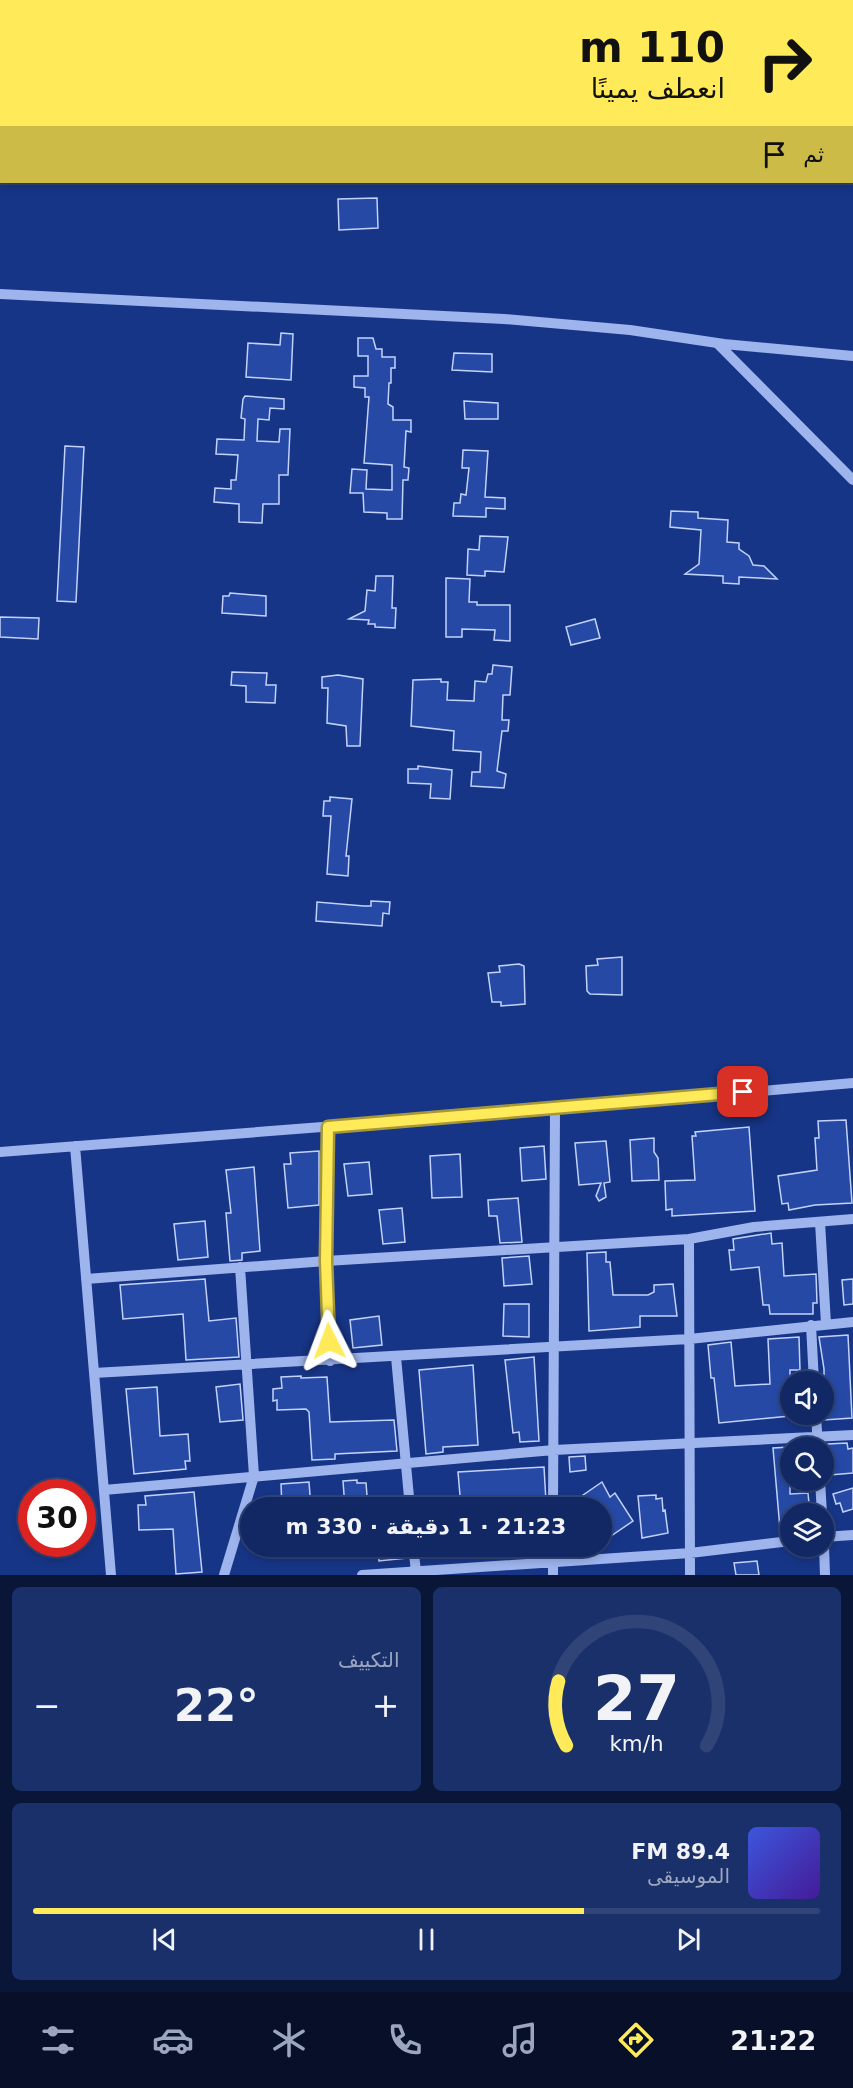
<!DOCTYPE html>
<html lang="ar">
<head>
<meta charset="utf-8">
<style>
  body { margin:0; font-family:"DejaVu Sans","Noto Sans Arabic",sans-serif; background:#1a306a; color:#f1f3f6; direction:rtl; height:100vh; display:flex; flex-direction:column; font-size:22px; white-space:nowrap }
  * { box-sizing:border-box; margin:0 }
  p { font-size:20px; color:#9ca6bf }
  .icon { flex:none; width:33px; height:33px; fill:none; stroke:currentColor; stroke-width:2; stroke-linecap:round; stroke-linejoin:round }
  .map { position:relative; height:1575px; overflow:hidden; direction:ltr }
  .panel { display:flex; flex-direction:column; gap:12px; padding:12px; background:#091637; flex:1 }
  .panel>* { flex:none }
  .banner { position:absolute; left:0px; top:0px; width:854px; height:183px; box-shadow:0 3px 9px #0003,0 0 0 2px #304478; direction:rtl; background:#ffea59; color:#111; overflow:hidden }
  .controls { position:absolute; left:780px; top:1371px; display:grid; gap:12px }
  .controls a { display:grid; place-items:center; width:54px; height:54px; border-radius:50%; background:#112864; box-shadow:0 3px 9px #0003,0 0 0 2px #304478; font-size:30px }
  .speed { position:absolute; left:18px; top:1479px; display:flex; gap:12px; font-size:30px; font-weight:700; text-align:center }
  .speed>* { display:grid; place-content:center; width:78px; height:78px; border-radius:50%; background:#112864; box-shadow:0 3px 9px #0003,0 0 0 2px #304478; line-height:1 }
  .speed .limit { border:9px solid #d22; background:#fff; color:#111 }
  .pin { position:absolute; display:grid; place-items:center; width:51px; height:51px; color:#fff; margin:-26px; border-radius:12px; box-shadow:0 3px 9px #0006 }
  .me { position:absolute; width:66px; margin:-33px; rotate:357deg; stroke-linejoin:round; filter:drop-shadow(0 0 4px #0008) }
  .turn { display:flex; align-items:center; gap:21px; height:126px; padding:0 30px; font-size:27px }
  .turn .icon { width:78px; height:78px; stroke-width:2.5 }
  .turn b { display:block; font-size:42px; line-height:51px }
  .then { display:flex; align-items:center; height:57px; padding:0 30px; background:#0003; gap:12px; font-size:22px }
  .big { font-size:45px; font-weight:700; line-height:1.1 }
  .panel .card { flex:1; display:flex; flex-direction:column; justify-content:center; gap:9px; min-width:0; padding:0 21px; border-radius:9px; background:#1a306a }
  .panel .dial { align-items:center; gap:0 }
  .dial svg { height:156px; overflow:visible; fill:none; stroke:#304478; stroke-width:7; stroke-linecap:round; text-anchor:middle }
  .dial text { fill:#f1f3f6; stroke:none }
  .song { display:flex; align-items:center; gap:18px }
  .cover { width:72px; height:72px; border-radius:9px; background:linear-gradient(135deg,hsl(230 70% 55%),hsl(260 70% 35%)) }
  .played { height:6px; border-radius:3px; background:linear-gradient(90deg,#ffea59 70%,#304478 70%) }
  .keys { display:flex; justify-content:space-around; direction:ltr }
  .heat { display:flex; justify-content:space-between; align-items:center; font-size:33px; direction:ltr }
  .panel .tiles { flex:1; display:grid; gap:12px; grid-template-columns:1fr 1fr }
  .card:last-child { grid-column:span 2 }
  .trip { position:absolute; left:240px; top:1497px; width:372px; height:60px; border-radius:30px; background:#112864; box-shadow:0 3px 9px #0003,0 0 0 2px #304478; font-weight:700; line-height:60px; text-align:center; direction:rtl }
  .tab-bar { display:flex; height:96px; justify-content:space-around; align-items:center; background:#071028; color:#9ca6bf }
  .tab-bar .icon { width:42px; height:42px }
  .tab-bar .selected { color:#ffea59 }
  .tab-bar b { font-size:27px; color:#f1f3f6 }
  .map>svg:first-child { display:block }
  .building { fill:#2549a5; stroke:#c2d2fa; stroke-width:1.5 }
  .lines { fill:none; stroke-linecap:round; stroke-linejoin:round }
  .minor { stroke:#9db4ed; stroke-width:10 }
  .route-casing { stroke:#a6983a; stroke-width:15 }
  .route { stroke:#ffea59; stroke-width:10 }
</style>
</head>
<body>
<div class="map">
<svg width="853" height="1575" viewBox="0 0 853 1575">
  <rect width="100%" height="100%" fill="#173586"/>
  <path class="building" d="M377 198 378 228 339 230 338 199Z
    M281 333 293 334 291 380 246 377 248 343 280 345Z
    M358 338H373L376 349H382V357H395V368H391V383H389L388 404 393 407V420H411V432L406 431 404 467 409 468 408 480H403L402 519H387V513L364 512 363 493H350L352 469 367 470 366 489 392 490V465L364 463 369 397H365V388L354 387V376H368V356H358Z
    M454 353 492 354V372L452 370Z
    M245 396 284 399V409L270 408 269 420 258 419 257 441 279 442 280 429H290L288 475H279V504H263L262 523 239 522V504L214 502 215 488 231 489V480H236L238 455 216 454 217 439 244 440 245 419 241 418 243 399Z
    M464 401 498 403V419H465Z
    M65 446 84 447 76 602 57 601Z
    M463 450 488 451 485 497 505 498V509L486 508V517L453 516 454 503H460L461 494 466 495 469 468H462Z
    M671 511 698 512V518L728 520 727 542 739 543V549L749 556 753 565 764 566 777 579 739 577V584L723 583V576L685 574 699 564 701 530 670 527Z
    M480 536 508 537 504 572 485 571V576L467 575 468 549 479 550Z
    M376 576H393L392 608H396L395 628 375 627V624H368L369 620 349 619 365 611 367 590 375 591Z
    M446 578 470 579 469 602H477V605H510V641L494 640 495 630 462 629V637H446Z
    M230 593 266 596V616L222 613 223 596H229Z
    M0 617 39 618 38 639 0 637Z
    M595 619 600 638 571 645 566 627Z
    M493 665 512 667 510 695H503L502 720H509L508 731H502L497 771 506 774 504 788 471 786 472 772H480L481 752 453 750 454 731 411 726 413 680 441 679V682H448L447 700 474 701 475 681 486 682 488 674H492Z
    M232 672 267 673 266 685H276L275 703 246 702V686L231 685Z
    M338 675 363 679 360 746H347L346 726 327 723 328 688H322V677Z
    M418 766 452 770 450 799 430 798 431 784 408 783V769H418Z
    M330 797 352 799 346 856H349L348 876 327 874 331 816H323L324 801H330Z
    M371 901 390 902 389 914 383 913 382 926 316 921 317 902 364 906H371Z
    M622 957V995L590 994 587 991 586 966 598 965 597 959Z
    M519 964 524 966 525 1004 501 1006V1002H492L488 973 500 972 499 966Z
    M846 1120 852 1203 815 1205 789 1210 788 1203 782 1204 778 1176 817 1170 815 1138H819L818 1121Z
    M749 1127 755 1211 672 1216V1209L666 1210 665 1181 695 1180 692 1136H696L695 1132Z
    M654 1138V1152L658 1158 659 1180 632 1181 630 1140Z
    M606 1141 610 1182 604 1183 606 1197 599 1201 596 1196 601 1183 579 1185 575 1143Z
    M544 1146 546 1179 522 1181 520 1148Z
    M319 1151V1205L288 1208 284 1164H291L290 1153Z
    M460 1154 462 1197 432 1198 430 1156Z
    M369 1162 372 1194 348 1196 344 1164Z
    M254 1167 260 1251 242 1253V1260L230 1261 226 1213H231L226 1170Z
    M518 1198 522 1242 500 1243 497 1216H489L488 1200Z
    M402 1208 405 1242 383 1244 379 1210Z
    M205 1221 208 1257 178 1260 174 1224Z
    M771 1233 772 1244 782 1243 784 1276 816 1274 817 1303H813V1314H770L769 1305H763L759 1267 731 1270 729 1250H734L733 1239Z
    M606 1252V1262H610L613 1295H648L654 1292V1285L673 1284 677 1316H640V1327L589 1331 587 1253Z
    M529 1256 532 1284 504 1286 502 1258Z
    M205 1279 209 1321 236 1318 239 1357 186 1360 183 1314 123 1319 120 1285Z
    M853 1279V1304L844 1305 842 1280Z
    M504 1304H529V1337L503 1336Z
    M379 1316 382 1345 353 1348 350 1320Z
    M848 1335 852 1418 824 1420V1369L819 1337Z
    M799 1337 800 1370H790V1416L719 1423 714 1378H711L708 1345 731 1342 735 1386 770 1384 768 1339Z
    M534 1357 539 1441 520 1442 519 1432 513 1433 505 1360Z
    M473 1365 478 1445 443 1447V1452L426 1454 419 1370Z
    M301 1376V1378L327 1377 330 1422 394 1420 397 1451 335 1454V1459L312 1460 309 1412 306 1409 277 1410V1400L273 1401V1389L282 1388 281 1377Z
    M240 1384 243 1420 220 1422 216 1387Z
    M157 1387 160 1436 188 1434 190 1461H185L186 1469 134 1474 126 1389Z
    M847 1443 848 1449 853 1448V1473L830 1475 827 1444Z
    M790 1447V1494L808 1493 810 1514H790V1528L780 1529 773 1448Z
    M585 1456 586 1470 570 1472 569 1457Z
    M544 1467 546 1502 461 1507 458 1472Z
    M357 1480V1483H366L368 1508H345L343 1481Z
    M309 1482 311 1508H282L281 1484Z
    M602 1482 610 1497 615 1493 633 1521 611 1536 602 1524V1508H576L573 1502Z
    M853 1488V1509L843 1512 840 1503 836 1504 833 1494Z
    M194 1492 202 1572 176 1574 173 1529 139 1530 138 1505H146L145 1496Z
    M656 1495V1499L662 1498 663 1511 665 1510 668 1533 642 1538 638 1496Z
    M378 1546H406L407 1558 379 1561Z
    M757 1561 759 1575H736L734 1563Z"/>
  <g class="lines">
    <path class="minor" d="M0 294 504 319 630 330 724 344 853 356
      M718 344 853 480
      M328 1127 326 1261 330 1361
      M75 1146 111 1575
      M0 1152 555 1109 853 1083
      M820 1222 826 1324
      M689 1239 690 1575
      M86 1279 326 1261 689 1239 754 1227 853 1219
      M811 1325 814 1382
      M396 1357 410 1508
      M94 1373 689 1339 853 1322
      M816 1414 818 1448
      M820 1480 822 1514
      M104 1490 554 1450 853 1435
      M553 1508 555 1109
      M824 1537 853 1535
      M413 1546 416 1571
      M824 1546 825 1575
      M224 1575 254 1476 240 1267
      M362 1575 690 1553 790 1541
      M553 1575V1546"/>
  </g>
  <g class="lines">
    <g class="route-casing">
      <path id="route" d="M329 1341 326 1261 328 1127 743 1092"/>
    </g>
    <use href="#route" class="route"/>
  </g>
</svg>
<div class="controls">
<a><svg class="icon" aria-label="sound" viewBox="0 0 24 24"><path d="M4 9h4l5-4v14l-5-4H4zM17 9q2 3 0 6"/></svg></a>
<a><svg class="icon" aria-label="search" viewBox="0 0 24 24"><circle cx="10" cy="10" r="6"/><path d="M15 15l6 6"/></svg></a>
<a><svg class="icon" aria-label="layers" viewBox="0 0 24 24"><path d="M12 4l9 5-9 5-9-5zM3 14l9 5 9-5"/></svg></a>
</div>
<div class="speed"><div class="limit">30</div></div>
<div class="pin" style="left:743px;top:1092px;background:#d93025"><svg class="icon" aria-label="arrive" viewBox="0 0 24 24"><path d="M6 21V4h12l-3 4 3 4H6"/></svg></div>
<svg class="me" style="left:329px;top:1341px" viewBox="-20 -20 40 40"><path d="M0-17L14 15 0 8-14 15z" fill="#ffea59" stroke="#fff" stroke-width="4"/></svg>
<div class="trip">21:23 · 1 دقيقة · 330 m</div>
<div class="banner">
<div class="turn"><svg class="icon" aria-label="right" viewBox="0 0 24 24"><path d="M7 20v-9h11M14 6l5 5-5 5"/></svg><div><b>110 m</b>انعطف يمينًا</div></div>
<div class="then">ثم<svg class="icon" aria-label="arrive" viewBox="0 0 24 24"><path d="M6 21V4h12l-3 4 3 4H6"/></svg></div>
</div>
</div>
<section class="panel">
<div class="tiles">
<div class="card dial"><svg viewBox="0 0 100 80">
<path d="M14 69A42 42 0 1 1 86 69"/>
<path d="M14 69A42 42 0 0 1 10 36" stroke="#ffea59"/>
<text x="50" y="56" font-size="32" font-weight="700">27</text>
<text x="50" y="72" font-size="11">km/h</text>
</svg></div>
<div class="card"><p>التكييف</p>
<div class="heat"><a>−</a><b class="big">22°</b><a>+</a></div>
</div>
<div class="card">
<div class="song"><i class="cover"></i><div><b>89.4 FM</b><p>الموسيقى</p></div></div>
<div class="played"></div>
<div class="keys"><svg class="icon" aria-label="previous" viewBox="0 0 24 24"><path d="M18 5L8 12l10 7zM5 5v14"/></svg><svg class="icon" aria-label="pause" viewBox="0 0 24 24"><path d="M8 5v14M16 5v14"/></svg><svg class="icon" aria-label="next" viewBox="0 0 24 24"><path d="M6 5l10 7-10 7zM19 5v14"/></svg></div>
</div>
</div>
</section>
<nav class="tab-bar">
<b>21:22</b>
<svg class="icon selected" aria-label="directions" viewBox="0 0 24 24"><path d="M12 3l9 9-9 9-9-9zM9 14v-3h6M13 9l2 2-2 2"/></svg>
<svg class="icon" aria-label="music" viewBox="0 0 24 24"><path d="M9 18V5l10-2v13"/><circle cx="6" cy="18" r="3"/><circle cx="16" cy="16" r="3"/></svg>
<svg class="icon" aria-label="phone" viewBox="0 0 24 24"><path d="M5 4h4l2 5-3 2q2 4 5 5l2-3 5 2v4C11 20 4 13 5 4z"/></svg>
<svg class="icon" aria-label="climate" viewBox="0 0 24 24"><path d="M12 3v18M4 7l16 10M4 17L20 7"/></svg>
<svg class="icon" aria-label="car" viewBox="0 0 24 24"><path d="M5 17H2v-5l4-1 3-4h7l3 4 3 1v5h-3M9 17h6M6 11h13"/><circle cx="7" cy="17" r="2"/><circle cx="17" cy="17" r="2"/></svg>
<svg class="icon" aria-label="filters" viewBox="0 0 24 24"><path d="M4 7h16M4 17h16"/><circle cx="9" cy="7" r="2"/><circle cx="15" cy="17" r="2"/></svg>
</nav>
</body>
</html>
